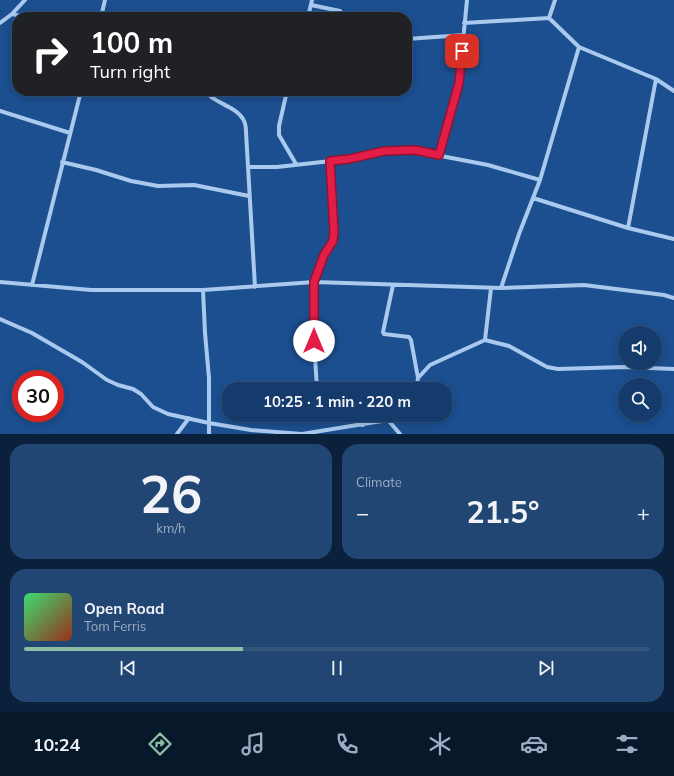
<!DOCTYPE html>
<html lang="en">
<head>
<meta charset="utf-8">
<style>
  body { margin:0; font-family:Mulish,sans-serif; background:#214673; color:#f1f3f6; height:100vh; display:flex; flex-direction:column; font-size:15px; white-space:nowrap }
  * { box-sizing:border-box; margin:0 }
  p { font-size:13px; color:#9dadc1 }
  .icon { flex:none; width:22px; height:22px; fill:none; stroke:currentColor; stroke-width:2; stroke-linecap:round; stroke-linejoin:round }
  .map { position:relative; height:434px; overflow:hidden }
  .side { display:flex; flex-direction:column; gap:10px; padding:10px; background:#0b203b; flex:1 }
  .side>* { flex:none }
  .top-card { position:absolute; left:12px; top:12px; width:400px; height:84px; border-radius:16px; box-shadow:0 2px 10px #0003,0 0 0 1px #33557e; background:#202124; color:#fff; overflow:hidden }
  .tools { position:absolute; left:618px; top:326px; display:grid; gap:8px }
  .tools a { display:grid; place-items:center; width:44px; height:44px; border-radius:50%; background:#143b6b; box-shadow:0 2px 10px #0003,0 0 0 1px #33557e; font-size:20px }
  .speed { position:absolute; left:12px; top:370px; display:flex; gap:8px; font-size:20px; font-weight:700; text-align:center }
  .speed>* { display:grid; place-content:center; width:52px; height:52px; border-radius:50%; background:#143b6b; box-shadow:0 2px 10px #0003,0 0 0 1px #33557e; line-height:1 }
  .speed .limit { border:6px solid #d22; background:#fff; color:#111 }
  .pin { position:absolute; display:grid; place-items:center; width:34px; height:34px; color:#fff; margin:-17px; border-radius:8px; box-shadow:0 2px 6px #0006 }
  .me { position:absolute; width:44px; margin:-22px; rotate:0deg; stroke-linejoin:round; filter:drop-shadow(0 0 3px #0008) }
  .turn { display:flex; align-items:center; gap:14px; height:84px; padding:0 12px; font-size:18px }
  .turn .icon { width:52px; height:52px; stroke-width:2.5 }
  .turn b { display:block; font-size:28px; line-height:34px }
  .big { font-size:30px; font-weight:700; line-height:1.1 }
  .side .widget { flex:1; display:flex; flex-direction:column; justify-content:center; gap:6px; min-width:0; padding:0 14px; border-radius:16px; background:#214673 }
  .side .dial { align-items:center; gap:0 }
  .dial b { font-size:52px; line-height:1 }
  .song { display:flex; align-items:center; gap:12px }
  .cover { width:48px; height:48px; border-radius:6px; background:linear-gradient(135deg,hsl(140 70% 55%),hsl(10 70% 35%)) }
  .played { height:4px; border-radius:2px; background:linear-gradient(90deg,#8abfa5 35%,#33557e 35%) }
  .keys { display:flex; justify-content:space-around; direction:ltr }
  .heat { display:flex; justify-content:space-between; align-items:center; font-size:22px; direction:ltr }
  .side .tiles { flex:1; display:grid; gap:10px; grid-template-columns:1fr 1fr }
  .widget:last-child { grid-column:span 2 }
  .trip { position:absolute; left:222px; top:382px; width:230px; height:40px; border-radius:16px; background:#143b6b; box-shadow:0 2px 10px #0003,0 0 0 1px #33557e; font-weight:700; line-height:40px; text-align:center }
  .tab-bar { display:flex; height:64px; justify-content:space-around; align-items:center; background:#08182b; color:#9dadc1 }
  .tab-bar .icon { width:28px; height:28px }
  .tab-bar .selected { color:#8abfa5 }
  .tab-bar b { font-size:18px; color:#f1f3f6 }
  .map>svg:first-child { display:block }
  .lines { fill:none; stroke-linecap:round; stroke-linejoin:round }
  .minor { stroke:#a9c9ee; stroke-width:4 }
  .route-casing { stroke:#92132f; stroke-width:10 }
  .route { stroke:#e11d48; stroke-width:7 }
</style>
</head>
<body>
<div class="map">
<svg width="674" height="434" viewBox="0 0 674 434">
  <rect width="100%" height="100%" fill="#1b4f8f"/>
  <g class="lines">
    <path class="minor" d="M311 5 340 11 345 17
      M12 14 25 17
      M101 17 105 0
      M308 17 312 0
      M549 18 555 0
      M0 23 12 14 25 0
      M464 23 549 18 579 47 656 79 674 91
      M407 39 463 35
      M205 91C213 103 236 106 243 119 245 122 246 128 246 132L255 287
      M287 91 279 126V135L296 164
      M0 111 70 133
      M439 155 459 83 467 0
      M62 162 96 170 131 181 158 186 194 185 249 196
      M248 167H277L349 159 384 151H415L488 165 540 180
      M533 198 628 228 674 239
      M628 228 656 79
      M0 282 91 290H203L314 282 501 288 584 285 664 295 674 298
      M32 285 81 91
      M393 285 383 332 384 334 409 337 411 340 418 378
      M501 288 519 234 540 180 579 47
      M203 290 205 333 209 378V434
      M0 319 32 333 82 362 107 380 118 385 133 389 141 394 153 407 168 414 209 423 251 430 302 434 388 420 395 415
      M485 340 491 288
      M317 389 314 341V282L325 255 333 241V232L330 161
      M416 389 418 378 430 365 485 340 509 346 547 367 558 369 624 367 674 369
      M359 415 363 425
      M388 420 400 434
      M177 434 189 418"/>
  </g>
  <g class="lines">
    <g class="route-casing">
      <path id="route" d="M314 341V282L324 255 333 241 334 232 330 161 349 159 384 151 415 150 439 155 459 83 462 51"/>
    </g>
    <use href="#route" class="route"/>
  </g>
</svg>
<div class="tools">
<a><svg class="icon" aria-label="sound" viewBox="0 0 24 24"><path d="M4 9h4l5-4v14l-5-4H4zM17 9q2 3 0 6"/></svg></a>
<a><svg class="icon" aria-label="search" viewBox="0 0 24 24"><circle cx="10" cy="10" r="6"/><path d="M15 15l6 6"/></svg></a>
</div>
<div class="speed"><div class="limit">30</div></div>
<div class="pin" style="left:462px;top:51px;background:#d93025"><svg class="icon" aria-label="arrive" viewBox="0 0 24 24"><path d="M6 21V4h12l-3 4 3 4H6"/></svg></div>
<svg class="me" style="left:314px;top:341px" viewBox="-20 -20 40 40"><circle r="19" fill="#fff"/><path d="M0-13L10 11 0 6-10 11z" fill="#e11d48"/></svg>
<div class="trip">10:25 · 1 min · 220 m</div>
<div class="top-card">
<div class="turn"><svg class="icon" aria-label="right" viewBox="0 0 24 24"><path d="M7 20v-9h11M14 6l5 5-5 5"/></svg><div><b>100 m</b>Turn right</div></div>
</div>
</div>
<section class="side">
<div class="tiles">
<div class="widget dial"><b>26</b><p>km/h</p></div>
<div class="widget"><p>Climate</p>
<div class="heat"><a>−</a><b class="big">21.5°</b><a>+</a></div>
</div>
<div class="widget">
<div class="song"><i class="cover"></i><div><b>Open Road</b><p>Tom Ferris</p></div></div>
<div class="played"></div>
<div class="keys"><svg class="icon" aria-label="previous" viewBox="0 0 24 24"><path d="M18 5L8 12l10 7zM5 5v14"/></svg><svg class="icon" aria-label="pause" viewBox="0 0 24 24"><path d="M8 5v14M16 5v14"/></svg><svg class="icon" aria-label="next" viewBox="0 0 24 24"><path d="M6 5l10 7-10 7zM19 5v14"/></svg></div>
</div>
</div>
</section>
<nav class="tab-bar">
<b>10:24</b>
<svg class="icon selected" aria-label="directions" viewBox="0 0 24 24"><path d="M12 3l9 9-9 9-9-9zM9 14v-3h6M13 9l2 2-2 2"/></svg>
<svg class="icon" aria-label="music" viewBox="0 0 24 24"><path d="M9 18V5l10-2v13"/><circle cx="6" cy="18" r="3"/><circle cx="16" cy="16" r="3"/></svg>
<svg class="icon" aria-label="phone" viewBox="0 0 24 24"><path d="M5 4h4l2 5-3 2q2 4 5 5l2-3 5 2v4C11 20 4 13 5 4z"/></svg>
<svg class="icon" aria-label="climate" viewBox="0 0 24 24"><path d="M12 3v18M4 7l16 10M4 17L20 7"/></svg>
<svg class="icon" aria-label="car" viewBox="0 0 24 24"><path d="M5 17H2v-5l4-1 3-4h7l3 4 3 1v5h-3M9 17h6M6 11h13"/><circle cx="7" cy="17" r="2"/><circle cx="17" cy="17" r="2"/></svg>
<svg class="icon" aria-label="filters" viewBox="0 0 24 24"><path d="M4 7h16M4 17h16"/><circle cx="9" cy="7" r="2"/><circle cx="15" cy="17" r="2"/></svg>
</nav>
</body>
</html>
